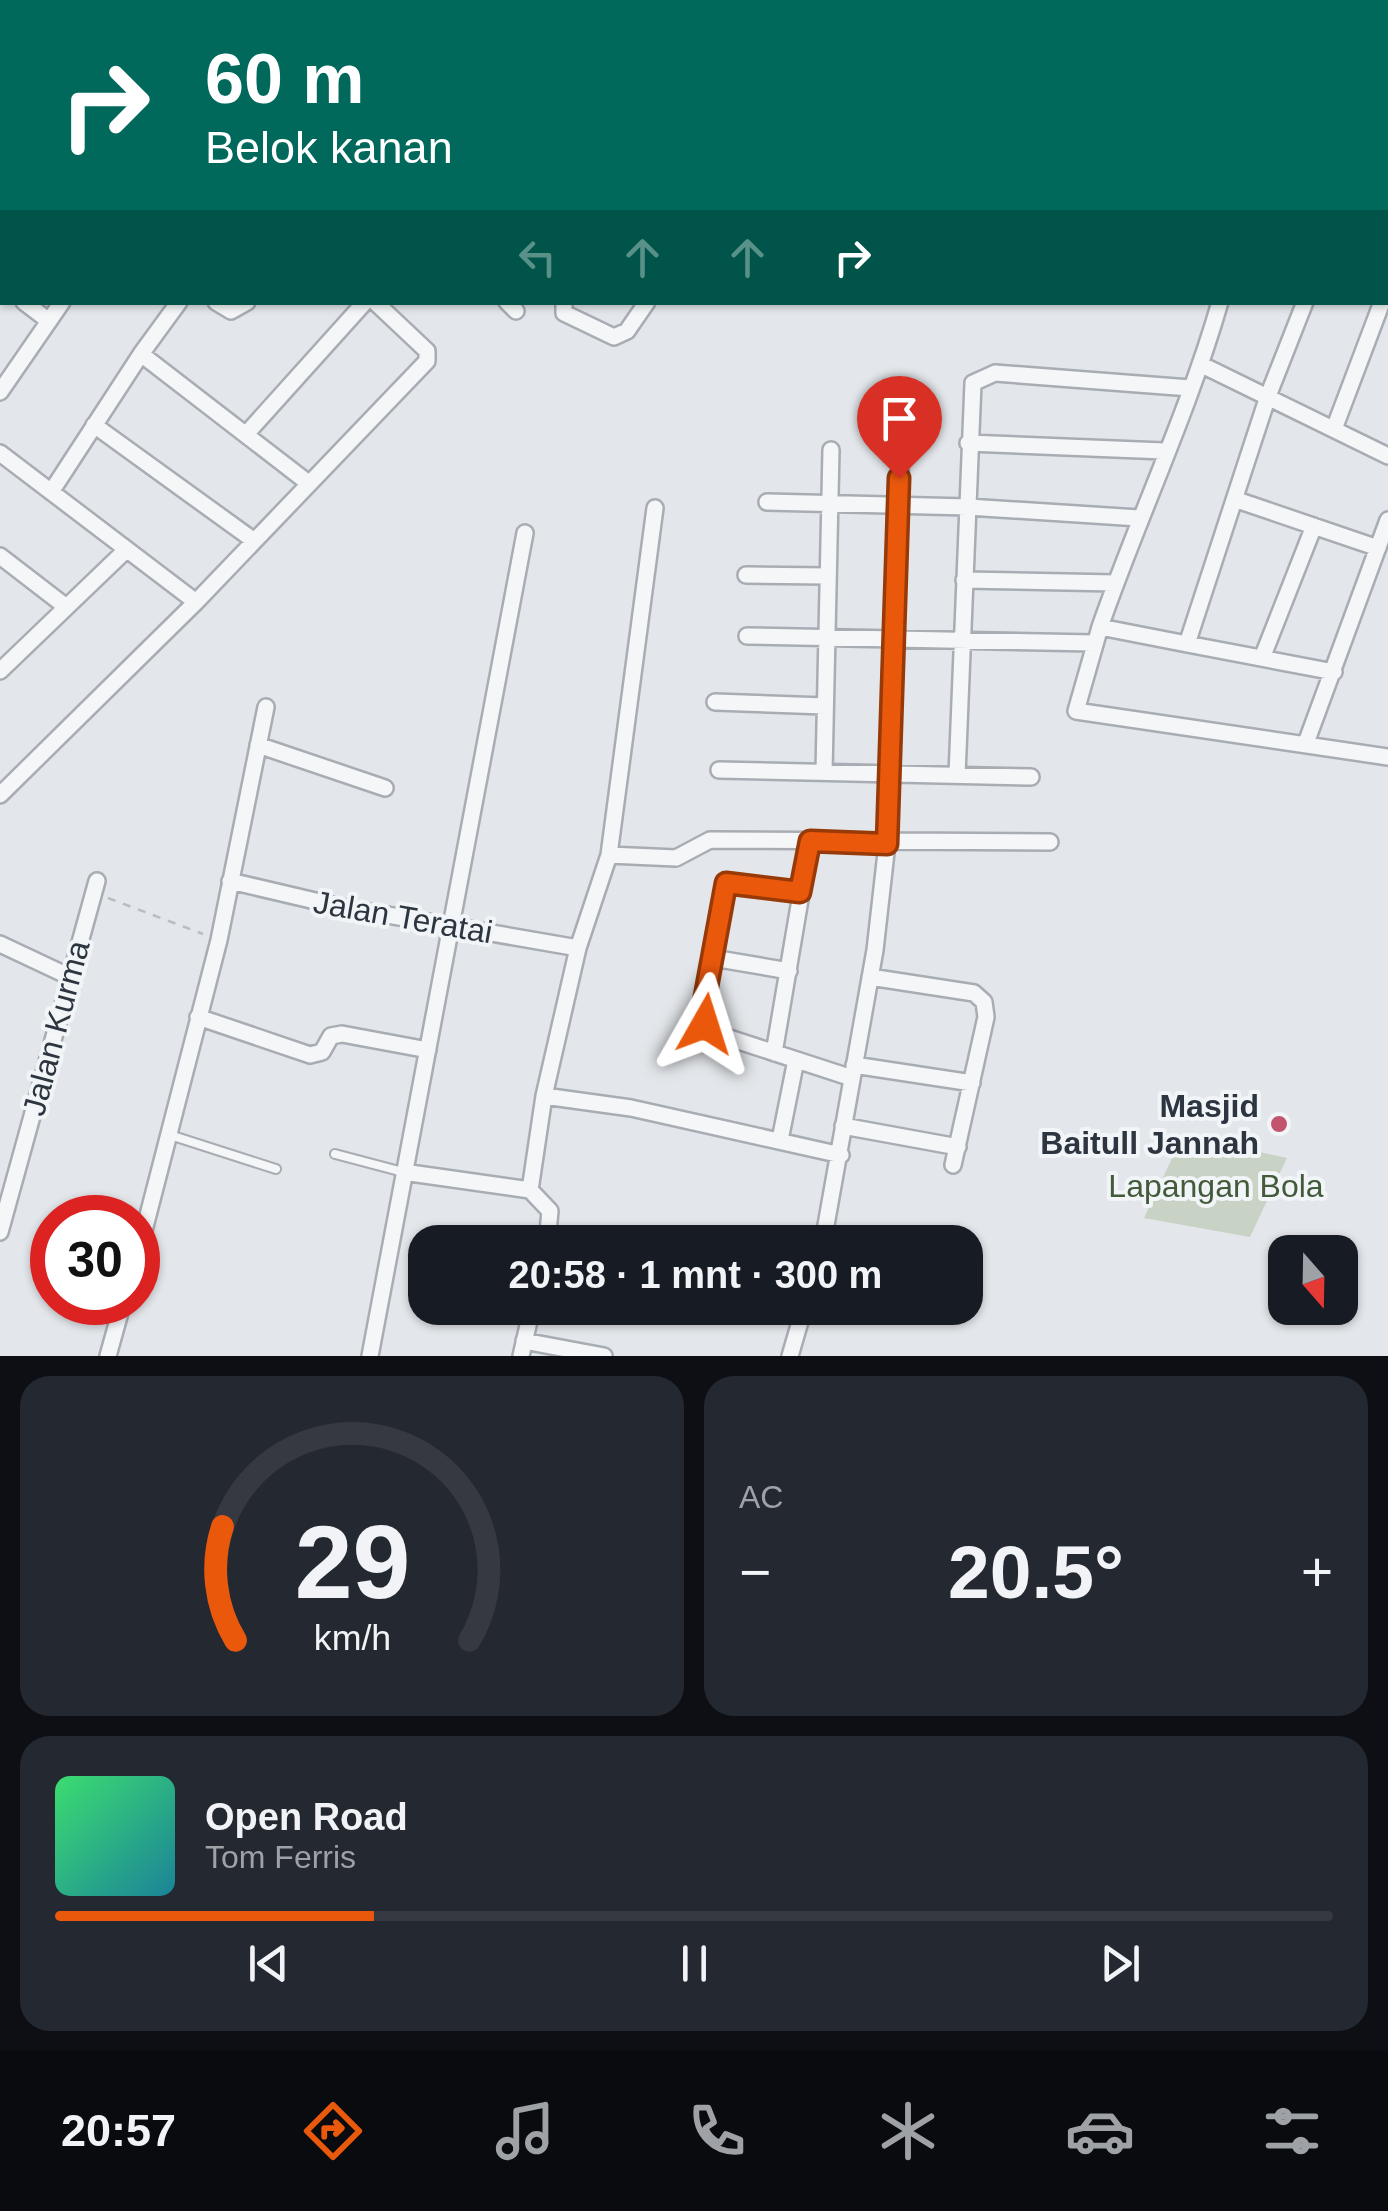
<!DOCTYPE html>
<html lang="id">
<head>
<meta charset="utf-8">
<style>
  body { margin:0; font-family:Arial,sans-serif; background:#242831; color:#f1f3f6; height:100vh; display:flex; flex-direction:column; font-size:38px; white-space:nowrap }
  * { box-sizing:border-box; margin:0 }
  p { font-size:32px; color:#9ea1a6 }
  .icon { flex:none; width:55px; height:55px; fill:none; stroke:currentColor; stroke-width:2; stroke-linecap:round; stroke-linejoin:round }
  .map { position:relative; height:1356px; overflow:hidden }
  .side { display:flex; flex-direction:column; gap:20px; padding:20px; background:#0d0f14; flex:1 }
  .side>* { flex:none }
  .hud { position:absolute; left:0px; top:0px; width:1390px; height:305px; box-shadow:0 2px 8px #0004; background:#00695c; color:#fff; overflow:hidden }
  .needle { width:65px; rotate:160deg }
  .tools { position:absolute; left:1268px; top:1235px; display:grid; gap:20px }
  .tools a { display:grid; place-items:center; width:90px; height:90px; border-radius:20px; background:#171b24; box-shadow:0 2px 8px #0004; font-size:50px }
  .speed { position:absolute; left:30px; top:1195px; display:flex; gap:20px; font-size:50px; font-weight:700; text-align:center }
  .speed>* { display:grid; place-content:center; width:130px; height:130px; border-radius:50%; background:#171b24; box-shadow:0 2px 8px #0004; line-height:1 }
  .speed .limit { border:15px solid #d22; background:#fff; color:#111 }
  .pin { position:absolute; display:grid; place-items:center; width:85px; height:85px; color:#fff; margin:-102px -42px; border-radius:50% 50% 50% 0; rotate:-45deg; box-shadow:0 0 10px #0007 }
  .pin .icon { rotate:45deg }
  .me { position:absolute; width:110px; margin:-55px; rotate:6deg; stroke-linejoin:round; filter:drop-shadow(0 0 8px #0008) }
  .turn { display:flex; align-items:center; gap:35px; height:210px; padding:0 40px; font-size:45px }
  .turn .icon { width:130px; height:130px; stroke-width:2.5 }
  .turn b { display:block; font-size:70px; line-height:85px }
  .lanes { display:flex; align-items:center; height:95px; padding:0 40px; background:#0003; justify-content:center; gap:50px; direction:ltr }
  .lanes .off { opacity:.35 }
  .big { font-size:75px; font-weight:600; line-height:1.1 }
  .side .tile { flex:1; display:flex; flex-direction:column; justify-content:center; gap:15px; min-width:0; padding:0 35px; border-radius:30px; background:#242831 }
  .side .dial { align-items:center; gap:0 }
  .dial svg { height:260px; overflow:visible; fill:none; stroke:#363941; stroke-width:7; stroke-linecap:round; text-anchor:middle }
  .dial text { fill:#f1f3f6; stroke:none }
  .song { display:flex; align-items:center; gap:30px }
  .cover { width:120px; height:120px; border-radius:15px; background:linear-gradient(135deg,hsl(140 70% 55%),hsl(190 70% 35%)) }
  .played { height:10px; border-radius:5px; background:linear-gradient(90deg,#ea580c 25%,#363941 25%) }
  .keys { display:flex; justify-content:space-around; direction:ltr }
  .heat { display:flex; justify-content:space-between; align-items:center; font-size:55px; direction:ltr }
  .side .tiles { flex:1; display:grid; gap:20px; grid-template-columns:1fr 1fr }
  .tile:last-child { grid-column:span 2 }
  .trip { position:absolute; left:408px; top:1225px; width:575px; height:100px; border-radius:30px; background:#171b24; box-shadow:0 2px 8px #0004; font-weight:600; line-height:100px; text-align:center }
  .tab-bar { display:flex; height:160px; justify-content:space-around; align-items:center; background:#090b0e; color:#9ea1a6 }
  .tab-bar .icon { width:70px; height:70px }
  .tab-bar .on { color:#ea580c }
  .tab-bar b { font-size:45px; color:#f1f3f6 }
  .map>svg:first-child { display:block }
  .green { fill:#c9d3c5 }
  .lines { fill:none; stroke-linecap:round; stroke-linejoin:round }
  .lane-casing { stroke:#a8adb4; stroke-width:12 }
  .street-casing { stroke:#a8adb4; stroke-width:20 }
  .path { stroke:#b9bcc1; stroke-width:2.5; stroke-dasharray:8 8; stroke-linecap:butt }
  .lane { stroke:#f5f6f8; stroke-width:8 }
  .street { stroke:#f5f6f8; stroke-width:15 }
  .route-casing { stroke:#983908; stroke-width:25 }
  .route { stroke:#ea580c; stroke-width:18 }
  .poi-dot { fill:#c2546d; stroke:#f2f5f7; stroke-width:4 }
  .labels { text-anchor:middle; stroke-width:8; stroke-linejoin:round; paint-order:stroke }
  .street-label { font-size:32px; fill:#2c3540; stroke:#f2f5f7 }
  .poi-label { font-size:32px; font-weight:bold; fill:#2c3540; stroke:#f2f5f7; text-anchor:end }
  .park-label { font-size:32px; fill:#435a3b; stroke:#f2f5f7 }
</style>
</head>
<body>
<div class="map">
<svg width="1388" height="1356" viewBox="0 0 1388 1356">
  <rect width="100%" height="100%" fill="#e3e6ea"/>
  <path class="green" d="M1183 1135 1287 1158 1250 1237 1144 1218Z"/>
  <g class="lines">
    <g class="lane-casing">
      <path id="lane" d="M170 1135 276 1169
        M335 1154 403 1172"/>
    </g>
    <g class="street-casing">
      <path id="street" d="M51 0 54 2
        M172 0 174 2
        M769 0 773 2
        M1313 0 1314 2
        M151 2 153 0
        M271 2 272 0
        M403 2 404 0
        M492 2 493 0
        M863 2 865 0
        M0 61 2 58
        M0 164 2 166
        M0 286 2 287
        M1388 287V286
        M24 302 49 321 62 302
        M179 302 141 354 307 482
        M216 302 231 311 247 302
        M507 302 516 311
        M564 302V313L614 337 627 331 647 302
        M1220 302C1188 413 1138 518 1100 627L1187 644 1268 396 1305 302
        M1202 365 1388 456
        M0 392 49 321
        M94 425 253 540
        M1334 429 1382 302
        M248 432 365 302
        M968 443 1164 451
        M0 453 196 602 0 795
        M51 492 141 354
        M1237 500 1378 548
        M767 502 968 507 1139 518
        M0 556 65 606
        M746 575 827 576
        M964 580 1115 583
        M196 602 427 361V351L375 302
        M1100 627 1076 711 1388 757
        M747 636 1094 643
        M1187 644 1334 672
        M1262 658 1314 526
        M0 671 125 551
        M715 702 824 706
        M1306 743 1388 520
        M258 745 385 788
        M719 770 1031 777
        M824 772 831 450
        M957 775 973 383 995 373 1190 388
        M609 855 676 858 710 840 1050 842
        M230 881 341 907 578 948
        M801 892 733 882 724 885 703 1020 717 1034 852 1078
        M0 944 68 976
        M713 958 789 971
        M870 977 974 993 984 1002 986 1017 953 1165
        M198 1017 310 1055 322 1052 331 1036 342 1034 428 1050
        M774 1053 810 841
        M854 1065 972 1083
        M544 1096 631 1108 841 1155
        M843 1126 958 1147
        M780 1140 796 1060
        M403 1172 530 1190 550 1211 547 1242
        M530 1190 544 1096 578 948 609 855 655 508
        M0 1232 97 881
        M823 1242 875 950 887 844 902 420
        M138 1254 219 940 266 707
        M524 1341 604 1356
        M108 1356 123 1302
        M370 1356 525 533
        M521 1356 532 1308
        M790 1356 804 1308"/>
    </g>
    <path class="path" d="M108 898 203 934"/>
    <use href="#lane" class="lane"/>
    <use href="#street" class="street"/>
  </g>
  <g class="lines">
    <g class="route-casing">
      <path id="route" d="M705 1024 702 1013 726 883 800 892 810 841 887 844 899 478"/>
    </g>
    <use href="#route" class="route"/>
  </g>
  <circle class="poi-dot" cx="1279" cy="1124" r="10"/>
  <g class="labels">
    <g class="street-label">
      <text transform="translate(403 917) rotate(10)" y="11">Jalan Teratai</text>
      <text transform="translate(56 1028) rotate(-75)" y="11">Jalan Kurma</text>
    </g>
    <g class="poi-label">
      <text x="1259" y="1117">Masjid<tspan x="1259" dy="37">Baitull Jannah</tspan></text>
    </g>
    <g class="park-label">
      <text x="1216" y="1197">Lapangan Bola</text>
    </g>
  </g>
</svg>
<div class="tools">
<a><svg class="needle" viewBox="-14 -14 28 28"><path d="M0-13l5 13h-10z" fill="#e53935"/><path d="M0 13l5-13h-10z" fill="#9ea1a6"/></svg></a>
</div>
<div class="speed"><div class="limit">30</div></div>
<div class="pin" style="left:899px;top:478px;background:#d93025"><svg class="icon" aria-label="arrive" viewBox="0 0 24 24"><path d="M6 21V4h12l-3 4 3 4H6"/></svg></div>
<svg class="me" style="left:705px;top:1024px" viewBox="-20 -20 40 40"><path d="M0-17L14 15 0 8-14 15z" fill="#ea580c" stroke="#fff" stroke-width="4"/></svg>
<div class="trip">20:58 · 1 mnt · 300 m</div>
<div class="hud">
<div class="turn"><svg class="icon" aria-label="right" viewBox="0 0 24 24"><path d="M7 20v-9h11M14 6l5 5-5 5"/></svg><div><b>60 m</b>Belok kanan</div></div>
<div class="lanes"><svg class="icon off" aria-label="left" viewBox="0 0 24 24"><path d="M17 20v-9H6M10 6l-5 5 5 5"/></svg><svg class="icon off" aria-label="ahead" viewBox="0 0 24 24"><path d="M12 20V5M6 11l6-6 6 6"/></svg><svg class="icon off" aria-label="ahead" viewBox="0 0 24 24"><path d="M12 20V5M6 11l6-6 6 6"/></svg><svg class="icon" aria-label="right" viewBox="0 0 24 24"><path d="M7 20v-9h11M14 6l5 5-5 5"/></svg></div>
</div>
</div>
<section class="side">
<div class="tiles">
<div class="tile dial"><svg viewBox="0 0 100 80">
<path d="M14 69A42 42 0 1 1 86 69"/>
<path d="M14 69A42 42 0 0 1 10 34" stroke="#ea580c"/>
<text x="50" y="56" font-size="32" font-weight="700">29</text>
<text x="50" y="72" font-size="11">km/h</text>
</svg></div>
<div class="tile"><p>AC</p>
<div class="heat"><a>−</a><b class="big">20.5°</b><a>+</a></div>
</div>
<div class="tile">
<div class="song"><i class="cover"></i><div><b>Open Road</b><p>Tom Ferris</p></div></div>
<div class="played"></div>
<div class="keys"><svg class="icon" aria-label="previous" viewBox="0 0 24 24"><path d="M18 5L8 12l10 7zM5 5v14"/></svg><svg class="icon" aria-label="pause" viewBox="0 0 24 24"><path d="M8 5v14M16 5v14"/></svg><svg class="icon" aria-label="next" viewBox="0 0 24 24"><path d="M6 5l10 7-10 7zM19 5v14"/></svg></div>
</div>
</div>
</section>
<nav class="tab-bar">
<b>20:57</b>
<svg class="icon on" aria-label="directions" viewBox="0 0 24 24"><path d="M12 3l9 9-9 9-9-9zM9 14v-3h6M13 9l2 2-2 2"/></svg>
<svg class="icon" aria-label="music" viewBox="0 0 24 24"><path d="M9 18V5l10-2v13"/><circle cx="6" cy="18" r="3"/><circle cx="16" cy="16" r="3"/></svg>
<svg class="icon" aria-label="phone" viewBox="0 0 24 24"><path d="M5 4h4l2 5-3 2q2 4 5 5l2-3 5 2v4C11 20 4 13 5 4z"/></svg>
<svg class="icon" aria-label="climate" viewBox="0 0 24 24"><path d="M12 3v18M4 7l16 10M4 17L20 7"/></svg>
<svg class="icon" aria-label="car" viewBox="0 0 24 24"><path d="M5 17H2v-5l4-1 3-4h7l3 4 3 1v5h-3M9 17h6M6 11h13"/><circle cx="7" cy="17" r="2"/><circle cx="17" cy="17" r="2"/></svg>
<svg class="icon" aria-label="filters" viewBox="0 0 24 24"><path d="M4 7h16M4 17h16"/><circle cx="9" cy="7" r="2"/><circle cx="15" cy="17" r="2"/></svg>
</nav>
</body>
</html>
